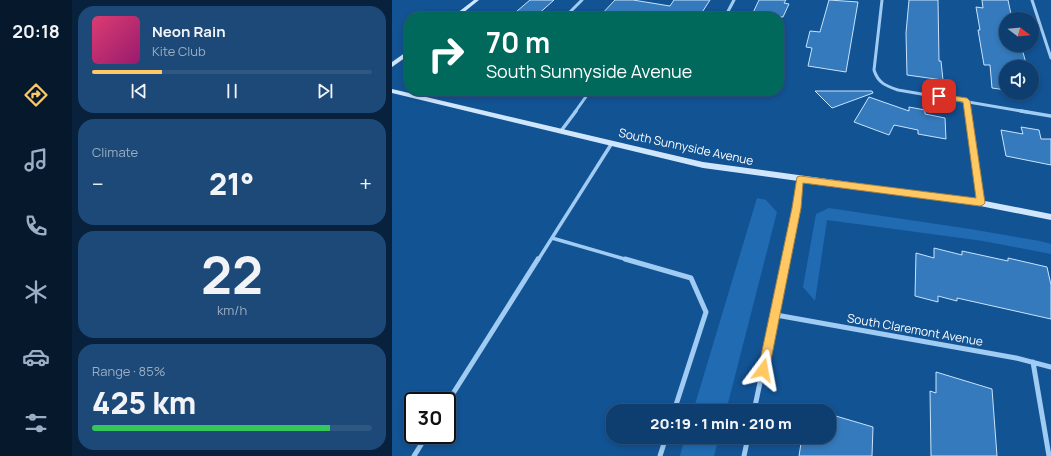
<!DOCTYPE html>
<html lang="en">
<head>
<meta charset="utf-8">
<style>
  body { margin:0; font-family:Manrope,sans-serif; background:#1c4977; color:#f1f3f6; height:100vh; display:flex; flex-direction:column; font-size:15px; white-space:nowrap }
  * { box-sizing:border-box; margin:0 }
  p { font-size:13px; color:#9baec3 }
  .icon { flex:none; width:22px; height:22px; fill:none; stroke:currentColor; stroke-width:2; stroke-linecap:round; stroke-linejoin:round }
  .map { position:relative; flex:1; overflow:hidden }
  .side { display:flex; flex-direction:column; gap:6px; padding:6px; background:#08223d; width:320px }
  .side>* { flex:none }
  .hud { position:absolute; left:12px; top:12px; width:380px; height:84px; border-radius:16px; box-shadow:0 2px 6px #0003,0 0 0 1px #2e5782; background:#00695c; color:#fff; overflow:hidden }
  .needle { width:26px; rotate:106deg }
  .tools { position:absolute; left:607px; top:12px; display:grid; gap:8px }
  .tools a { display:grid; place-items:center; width:40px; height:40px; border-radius:50%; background:#0e3e6f; box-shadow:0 2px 6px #0003,0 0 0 1px #2e5782; font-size:20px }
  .speed { position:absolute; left:12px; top:392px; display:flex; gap:8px; font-size:20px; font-weight:700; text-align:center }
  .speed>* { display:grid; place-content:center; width:52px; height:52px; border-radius:50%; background:#0e3e6f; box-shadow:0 2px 6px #0003,0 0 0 1px #2e5782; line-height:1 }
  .speed .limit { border:2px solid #111; border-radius:6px; background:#fff; color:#111 }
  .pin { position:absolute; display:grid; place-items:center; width:34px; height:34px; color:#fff; margin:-17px; border-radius:8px; box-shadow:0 2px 6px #0006 }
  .me { position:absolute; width:44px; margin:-22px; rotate:13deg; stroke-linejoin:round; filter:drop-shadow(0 0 3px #0008) }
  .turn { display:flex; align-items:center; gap:14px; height:84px; padding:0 16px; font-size:18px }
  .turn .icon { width:52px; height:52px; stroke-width:2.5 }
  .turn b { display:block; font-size:28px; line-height:34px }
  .big { font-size:30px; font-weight:800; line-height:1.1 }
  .side .widget { flex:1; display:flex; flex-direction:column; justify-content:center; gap:6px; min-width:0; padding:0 14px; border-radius:16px; background:#1c4977 }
  .side .dial { align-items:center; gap:0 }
  .dial b { font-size:52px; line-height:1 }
  .song { display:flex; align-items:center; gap:12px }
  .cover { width:48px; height:48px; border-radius:6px; background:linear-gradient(135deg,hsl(340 70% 55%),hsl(320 70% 35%)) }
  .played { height:4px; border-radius:2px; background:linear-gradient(90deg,#ffc862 25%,#2e5782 25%) }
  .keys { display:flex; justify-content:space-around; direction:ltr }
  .heat { display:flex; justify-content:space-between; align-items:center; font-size:22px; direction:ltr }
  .charge { height:6px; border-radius:3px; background:linear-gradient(90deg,#34c759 85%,#2e5782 0) }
  .trip { position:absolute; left:214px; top:404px; width:230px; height:40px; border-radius:16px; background:#0e3e6f; box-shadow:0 2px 6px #0003,0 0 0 1px #2e5782; font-weight:800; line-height:40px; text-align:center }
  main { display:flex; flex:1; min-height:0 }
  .tab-bar { display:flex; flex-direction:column; width:72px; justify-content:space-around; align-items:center; background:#06192c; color:#9baec3 }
  .tab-bar .icon { width:28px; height:28px }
  .tab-bar .current { color:#ffc862 }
  .tab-bar b { font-size:18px; color:#f1f3f6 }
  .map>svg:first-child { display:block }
  .green { fill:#206bb2 }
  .building { fill:#357abc; stroke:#c8e3fd }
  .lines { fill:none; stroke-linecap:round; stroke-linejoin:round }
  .street-far2 { stroke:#a0cbf3; stroke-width:3 }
  .street-far1 { stroke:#a0cbf3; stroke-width:3.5 }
  .street { stroke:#a0cbf3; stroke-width:5 }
  .secondary { fill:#cfe6fd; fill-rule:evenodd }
  .route { fill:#ffc862; stroke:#a68240 }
  .labels { text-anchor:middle; stroke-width:4; stroke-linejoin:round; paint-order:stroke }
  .street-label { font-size:12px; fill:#fff; stroke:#125394 }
</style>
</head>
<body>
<main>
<nav class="tab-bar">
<b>20:18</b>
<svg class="icon current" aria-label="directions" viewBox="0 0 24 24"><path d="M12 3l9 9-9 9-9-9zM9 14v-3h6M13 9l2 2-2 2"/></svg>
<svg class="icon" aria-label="music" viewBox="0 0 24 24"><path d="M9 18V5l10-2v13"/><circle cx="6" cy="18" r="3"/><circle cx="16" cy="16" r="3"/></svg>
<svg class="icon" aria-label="phone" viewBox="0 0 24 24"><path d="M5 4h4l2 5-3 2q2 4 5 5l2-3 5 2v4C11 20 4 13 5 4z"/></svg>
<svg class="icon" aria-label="climate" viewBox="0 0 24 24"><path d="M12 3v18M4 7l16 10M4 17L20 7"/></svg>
<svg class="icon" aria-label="car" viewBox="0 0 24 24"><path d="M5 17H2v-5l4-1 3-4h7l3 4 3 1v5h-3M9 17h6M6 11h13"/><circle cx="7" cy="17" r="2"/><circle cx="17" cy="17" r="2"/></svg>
<svg class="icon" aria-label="filters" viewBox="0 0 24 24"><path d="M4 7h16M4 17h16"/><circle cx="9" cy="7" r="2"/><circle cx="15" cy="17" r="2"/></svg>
</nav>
<section class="side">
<div class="widget">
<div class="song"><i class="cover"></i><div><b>Neon Rain</b><p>Kite Club</p></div></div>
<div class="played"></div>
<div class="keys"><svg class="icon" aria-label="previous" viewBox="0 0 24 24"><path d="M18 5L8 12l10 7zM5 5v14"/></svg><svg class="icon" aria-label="pause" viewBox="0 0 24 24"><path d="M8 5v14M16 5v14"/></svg><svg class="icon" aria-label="next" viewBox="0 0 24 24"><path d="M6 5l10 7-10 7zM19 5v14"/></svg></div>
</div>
<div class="widget"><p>Climate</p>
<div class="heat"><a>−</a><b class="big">21°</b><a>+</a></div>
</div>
<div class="widget dial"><b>22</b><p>km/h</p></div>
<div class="widget"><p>Range · 85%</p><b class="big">425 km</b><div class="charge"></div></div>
</section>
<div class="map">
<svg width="659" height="456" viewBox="0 0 659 456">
  <rect width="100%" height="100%" fill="#125394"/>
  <path class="green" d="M365 198 374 200 385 212 334 411H301Z
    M437 208 578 229 648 241 659 244V254L591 241 435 220 423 301 411 287 424 214Z
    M293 437H327L322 456H288Z"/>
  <path class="building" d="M138 0H162L143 17H118Z
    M223 0H241L278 6 282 0H318L307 17H207Z
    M367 0H394L392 3 397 4 391 17H359Z
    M437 0 466 2 454 72 416 66 420 48 414 47 418 31 428 32Z
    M517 0H546L547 61H549L551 80 515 75 514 33Z
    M590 0H616L620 19H614V45H629L635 67H614V90L600 88 598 65H592L586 30H588L584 7 591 8Z
    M423 91H480L481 93 440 108Z
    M477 97 517 111V107L533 110V114L553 118 554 139 526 134V130L502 125 497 135 462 122Z
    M629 127 647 130 649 139H659V165L614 156 609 130 631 134Z
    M542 248 570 255V251L616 261V258L655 267 659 285V319L565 298V301L546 296V302L523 296 524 253 542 258Z
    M544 372 600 389 605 456H539L538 391 544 393Z
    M437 414 481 427 480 456H407L410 437H437Z"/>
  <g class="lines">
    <path class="street-far2" d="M490 0 482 70C486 83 494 86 506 90L635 112
      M640 0 659 58
      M173 17 190 0
      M333 17 342 0
      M575 101 576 112
      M183 112 198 91"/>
    <path class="street-far1" d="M576 111 588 203
      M629 111 659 116
      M169 131 184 111
      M160 238 236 260
      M146 260 220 143
      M394 260 405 208 408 179"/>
    <path class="street" d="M233 259 299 278 314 312 282 411
      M384 315 624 358 659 367
      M641 362 657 456
      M55 403 146 259
      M362 411 394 259
      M22 456 35 435
      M268 456 274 437
      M352 456 356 437"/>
    <path class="secondary" d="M82 0H87L66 17H60Z
      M17 50V55L0 67V62Z
      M0 89 311 162 588 200 659 214V220L588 206 311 168 0 93Z"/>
  </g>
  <path class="route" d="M547 94 575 98 578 101 593 203 591 205 588 206 411 183 409 208 377 370 375 374 371 375 367 374 366 370 400 208 405 177 408 176 584 198 571 102 545 98 544 96Z"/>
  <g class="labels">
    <g class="street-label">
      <text transform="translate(294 147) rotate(12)" y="4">South Sunnyside Avenue</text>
      <text transform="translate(523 330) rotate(10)" y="4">South Claremont Avenue</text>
    </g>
  </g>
</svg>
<div class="tools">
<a><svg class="needle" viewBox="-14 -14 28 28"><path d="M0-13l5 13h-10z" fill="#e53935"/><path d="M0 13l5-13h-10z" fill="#9baec3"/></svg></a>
<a><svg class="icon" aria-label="sound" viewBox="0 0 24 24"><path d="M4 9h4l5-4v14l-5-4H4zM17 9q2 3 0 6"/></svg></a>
</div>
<div class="speed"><div class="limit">30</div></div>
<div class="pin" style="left:547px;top:96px;background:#d93025"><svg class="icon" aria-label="arrive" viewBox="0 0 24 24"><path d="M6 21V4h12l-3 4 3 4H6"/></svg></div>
<svg class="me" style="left:371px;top:370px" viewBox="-20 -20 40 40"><path d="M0-17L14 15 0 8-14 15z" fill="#ffc862" stroke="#fff" stroke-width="4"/></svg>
<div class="trip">20:19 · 1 min · 210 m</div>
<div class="hud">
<div class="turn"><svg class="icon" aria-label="right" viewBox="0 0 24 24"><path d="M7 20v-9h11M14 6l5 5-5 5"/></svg><div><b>70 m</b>South Sunnyside Avenue</div></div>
</div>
</div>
</main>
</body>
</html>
